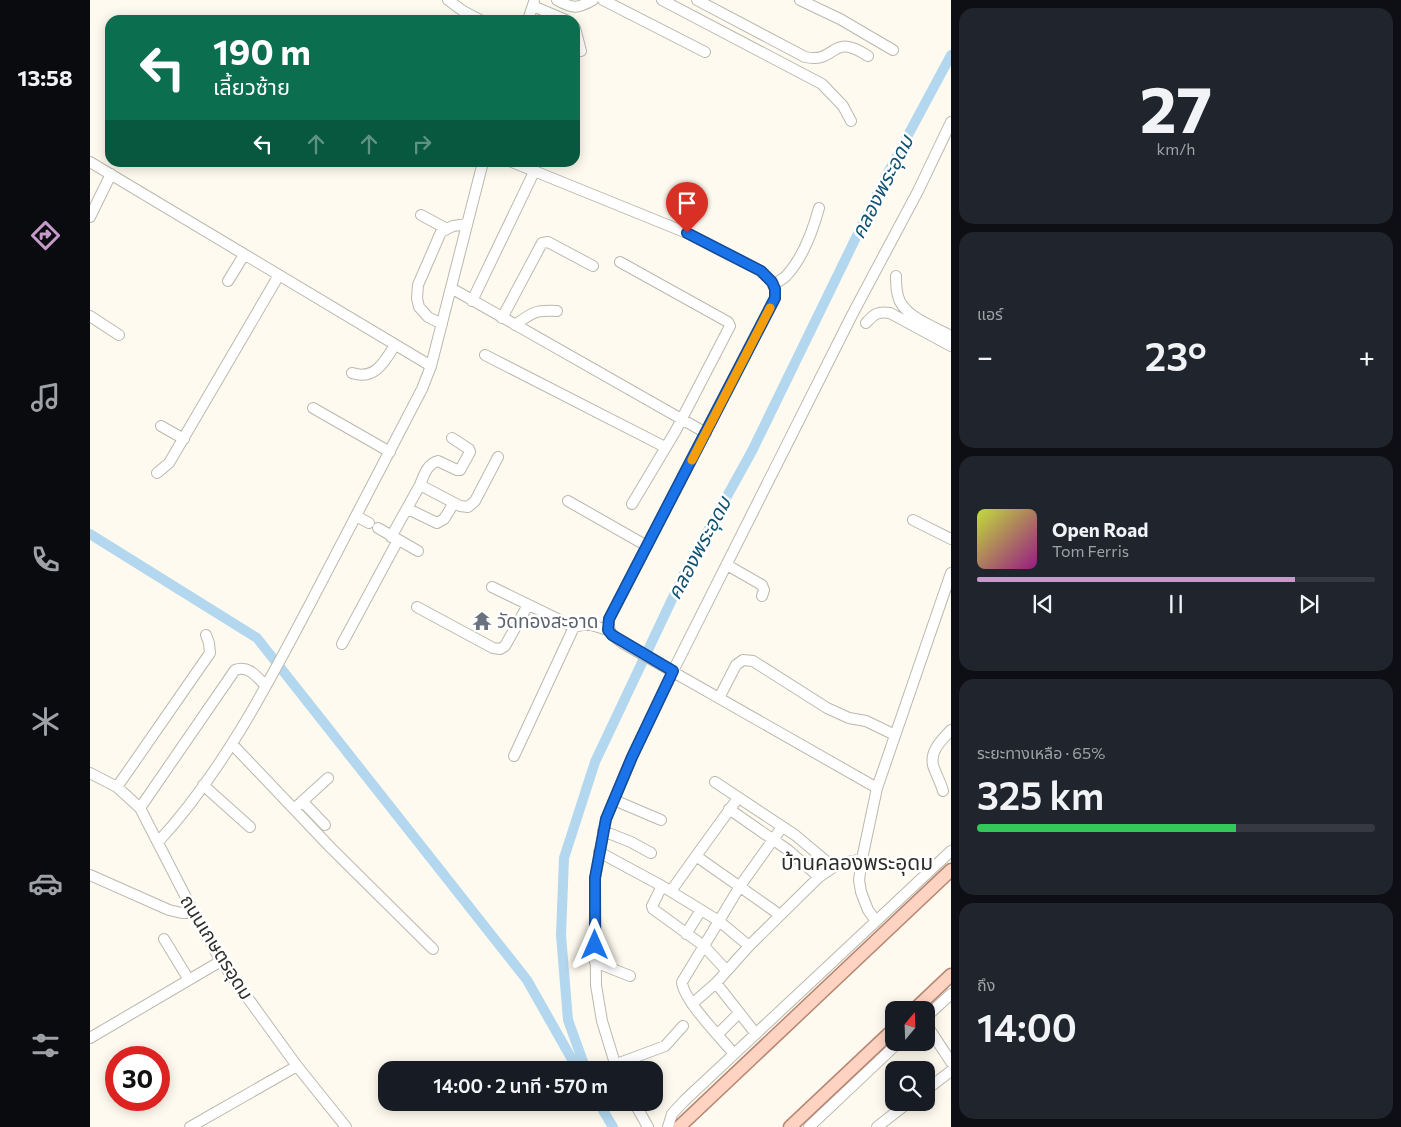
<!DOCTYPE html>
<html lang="th">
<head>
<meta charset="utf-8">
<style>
  body { margin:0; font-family:Commissioner,"Noto Sans Thai",sans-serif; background:#20242c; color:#f1f3f6; height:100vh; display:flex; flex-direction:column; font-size:19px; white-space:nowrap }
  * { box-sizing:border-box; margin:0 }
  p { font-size:16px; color:#9ea1a6 }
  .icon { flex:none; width:28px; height:28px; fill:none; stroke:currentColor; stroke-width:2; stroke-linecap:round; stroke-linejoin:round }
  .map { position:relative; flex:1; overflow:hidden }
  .details { display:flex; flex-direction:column; gap:8px; padding:8px; background:#0d0f14; width:450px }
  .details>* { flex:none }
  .hud { position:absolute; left:15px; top:15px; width:475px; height:152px; border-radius:15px; box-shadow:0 2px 12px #0003; background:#0b6e4f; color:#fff; overflow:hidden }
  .needle { width:32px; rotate:19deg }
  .buttons { position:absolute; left:795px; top:1001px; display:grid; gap:10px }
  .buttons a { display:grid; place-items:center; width:50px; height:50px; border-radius:10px; background:#171b24; box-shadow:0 2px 12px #0003; font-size:25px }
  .speed { position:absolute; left:15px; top:1046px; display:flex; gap:10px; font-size:25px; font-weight:700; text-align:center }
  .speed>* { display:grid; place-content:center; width:65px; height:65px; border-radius:50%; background:#171b24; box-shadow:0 2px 12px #0003; line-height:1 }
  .speed .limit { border:8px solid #d22; background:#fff; color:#111 }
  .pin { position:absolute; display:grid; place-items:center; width:42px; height:42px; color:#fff; margin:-51px -21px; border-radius:50% 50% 50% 0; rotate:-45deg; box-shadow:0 0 5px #0007 }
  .pin .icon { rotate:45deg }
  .me { position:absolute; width:55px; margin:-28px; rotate:0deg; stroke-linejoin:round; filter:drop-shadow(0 0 4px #0008) }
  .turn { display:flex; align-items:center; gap:18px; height:105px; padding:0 25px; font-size:22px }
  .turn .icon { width:65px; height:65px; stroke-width:2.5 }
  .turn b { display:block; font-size:35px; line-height:42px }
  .lanes { display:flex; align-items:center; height:48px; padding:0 25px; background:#0003; justify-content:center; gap:25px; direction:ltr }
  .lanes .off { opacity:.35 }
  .big { font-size:38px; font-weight:600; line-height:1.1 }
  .details .tile { flex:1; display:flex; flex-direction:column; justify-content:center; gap:8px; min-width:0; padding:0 18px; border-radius:15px; background:#20242c }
  .details .dial { align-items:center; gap:0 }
  .dial b { font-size:65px; line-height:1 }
  .song { display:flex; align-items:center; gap:15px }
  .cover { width:60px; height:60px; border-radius:8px; background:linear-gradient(135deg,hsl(70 70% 55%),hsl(310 70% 35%)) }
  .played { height:5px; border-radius:2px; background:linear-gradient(90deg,#c69aca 80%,#363941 80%) }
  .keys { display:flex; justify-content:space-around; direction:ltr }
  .heat { display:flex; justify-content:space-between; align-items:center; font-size:28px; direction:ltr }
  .charge { height:8px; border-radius:4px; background:linear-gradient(90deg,#34c759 65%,#363941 0) }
  .trip { position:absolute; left:288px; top:1061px; width:285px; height:50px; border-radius:15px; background:#171b24; box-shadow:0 2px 12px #0003; font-weight:600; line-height:50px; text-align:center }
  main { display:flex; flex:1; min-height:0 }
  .tabs { display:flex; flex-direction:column; width:90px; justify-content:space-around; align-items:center; background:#090b0e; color:#9ea1a6 }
  .tabs .icon { width:35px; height:35px }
  .tabs .current { color:#c69aca }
  .tabs b { font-size:22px; color:#f1f3f6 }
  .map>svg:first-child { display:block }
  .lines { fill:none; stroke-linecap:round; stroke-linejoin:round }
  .canal { stroke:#b2d7ee; stroke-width:10 }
  .minor-casing { stroke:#bbb8ae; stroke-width:12 }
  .major-casing { stroke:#b58672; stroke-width:15 }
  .minor { stroke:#fff; stroke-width:10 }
  .major { stroke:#fed3c1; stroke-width:12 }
  .route-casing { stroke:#114b97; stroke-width:12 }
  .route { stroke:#1a73e8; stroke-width:9 }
  .slow { stroke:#f59e0b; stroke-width:9 }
  .labels { text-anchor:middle; stroke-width:5; stroke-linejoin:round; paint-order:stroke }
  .worship-label { font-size:19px; fill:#5b616d; stroke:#fff; text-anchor:start }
  .street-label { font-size:19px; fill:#2f2e2a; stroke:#fff }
  .water-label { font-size:20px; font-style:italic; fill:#105271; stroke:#fff }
  .quarter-label { font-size:21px; fill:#2f2e2a; stroke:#fff }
</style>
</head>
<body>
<main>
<nav class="tabs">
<b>13:58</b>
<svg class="icon current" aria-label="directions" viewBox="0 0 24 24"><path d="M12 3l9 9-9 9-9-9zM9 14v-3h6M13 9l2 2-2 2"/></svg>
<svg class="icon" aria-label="music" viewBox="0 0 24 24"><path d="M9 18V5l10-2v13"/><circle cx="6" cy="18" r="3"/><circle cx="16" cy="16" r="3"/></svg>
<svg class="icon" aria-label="phone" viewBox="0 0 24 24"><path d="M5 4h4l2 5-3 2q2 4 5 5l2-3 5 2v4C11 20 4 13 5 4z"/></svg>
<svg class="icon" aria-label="climate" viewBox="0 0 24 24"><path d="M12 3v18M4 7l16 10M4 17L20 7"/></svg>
<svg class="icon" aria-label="car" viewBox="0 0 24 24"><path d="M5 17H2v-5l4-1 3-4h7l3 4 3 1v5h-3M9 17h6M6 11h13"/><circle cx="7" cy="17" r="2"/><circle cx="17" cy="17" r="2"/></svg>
<svg class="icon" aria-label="filters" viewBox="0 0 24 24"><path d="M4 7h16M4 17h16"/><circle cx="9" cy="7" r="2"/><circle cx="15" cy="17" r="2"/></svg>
</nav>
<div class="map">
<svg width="861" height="1127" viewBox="0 0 861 1127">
  <rect width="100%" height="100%" fill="#fefaef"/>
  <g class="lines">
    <path class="canal" d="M0 534 167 638 437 980 488 1070
      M496 1070 478 1020 471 935 474 858 505 762 594 574 662 451 795 178 861 55
      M508 1102 523 1127"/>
    <g class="minor-casing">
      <path id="minor" d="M358 0 373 11 390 20
        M467 0C483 9 487 9 503 0
        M513 0 615 52
        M572 0 732 84 753 106 761 121
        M607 0 715 57C748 64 740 31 778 56
        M710 0 750 19 803 50
        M443 6 476 20
        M438 20 444 2
        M485 28 491 51
        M0 162 341 366
        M422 162 597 233 671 271 682 282 685 289V298L519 619C517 633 524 637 534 644L787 788
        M331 215 357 229
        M0 217 21 174
        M530 262 638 322 640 326 585 432 542 504
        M806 276C806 283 806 290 808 296 812 316 845 327 861 336
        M138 281 154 255
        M683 285C688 282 693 279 696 276 712 259 723 230 729 208
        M361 288 616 433
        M382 301 444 172
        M0 316 29 335
        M412 318 452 243 458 242 503 266
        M776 323C784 314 788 311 800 313L861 346
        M352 324 338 317 329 307 327 298 328 285 351 232 363 226 377 224
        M425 325C443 312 445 310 467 311
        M395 355 575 447
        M262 373C285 381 295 361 305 345
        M223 408 300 452
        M71 426 94 439
        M67 473 79 463 189 275
        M330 485C334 475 337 464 348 461L367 470H370L380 452 379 449 362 438
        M478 501 557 546
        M318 509 347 523 354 519 364 503
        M266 516 279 523
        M823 520 861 539
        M288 528 328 551
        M301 537 330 485 370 506 378 507 385 501 408 457
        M637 565 672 585 674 590 672 596
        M402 587 484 627
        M327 607 403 648 410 649 415 646 438 605
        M252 644 308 540
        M629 698 646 665 653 660 663 661 737 708 759 718 776 721 805 735
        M142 744 241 848 343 949
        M424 756 484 627 498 624 518 630
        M0 773 27 787 50 808 104 913 131 961 207 1066 256 1127
        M625 782 705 835 742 866
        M113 785 160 827
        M27 787 120 653 119 643 116 635
        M853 791C851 783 844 770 843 765 840 750 852 740 861 730
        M648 798 606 856 690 915
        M524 800 571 820
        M212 801 235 825
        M50 808 145 670C159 665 167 677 176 686
        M204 809 238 778
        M639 809 698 850 729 877
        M513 831 541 842 561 853
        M68 842C131 774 177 686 220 604 257 532 295 461 332 389L341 366 393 162
        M509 852 572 886 629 921 650 886 692 827
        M0 875 79 910 92 913H104
        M572 886 562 906 563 909 614 946 636 970
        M581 891 606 856
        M786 921 778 910 771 892 769 880 772 859 787 788 861 573
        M596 934 611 910
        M74 939 99 980
        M505 962 540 976
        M626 983 666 1034
        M602 1004 626 983 659 946 729 877 748 864 772 859
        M836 1017 861 994
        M836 1024 861 1062
        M628 1034 649 1013
        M0 1038 131 961
        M644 1054C632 1039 593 1000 592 982L629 921 659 946
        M524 1065 575 1046 593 1026
        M527 1070 512 1021 506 985 505 878 516 819 542 757 583 671 762 315 828 191 861 122
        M836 1090 861 1071
        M544 1102 558 1127
        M100 1127 207 1066
        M578 1127 582 1114 594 1101 861 851
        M719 1127 809 1042
        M787 1127 819 1102"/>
    </g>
    <g class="major-casing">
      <path id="major" d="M824 1010 861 975
        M589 1127 861 870
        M700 1127 804 1029"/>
    </g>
    <use href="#minor" class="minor"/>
    <use href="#major" class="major"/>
  </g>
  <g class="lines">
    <g class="route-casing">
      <path id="route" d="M505 945V878L516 819 542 757 583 671 522 635 518 630 519 619 685 298V289L682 282 671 271 597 233"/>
    </g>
    <use href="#route" class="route"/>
    <path class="slow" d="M602 460 680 308"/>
  </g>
  <defs>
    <g id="temple-bare" transform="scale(1.5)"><path d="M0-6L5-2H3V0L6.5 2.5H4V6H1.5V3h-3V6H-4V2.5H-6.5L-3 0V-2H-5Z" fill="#6b7280" stroke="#fff" stroke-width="2.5" paint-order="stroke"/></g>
  </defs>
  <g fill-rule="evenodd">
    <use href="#temple-bare" x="392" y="621"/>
  </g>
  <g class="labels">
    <g class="worship-label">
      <text x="407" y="628">วัดทองสะอาด</text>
    </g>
    <g class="street-label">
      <text transform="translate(127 947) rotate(58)" y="7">ถนนเกษตรอุดม</text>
    </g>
    <g class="water-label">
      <text transform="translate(792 187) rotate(-63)" y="7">คลองพระอุดม</text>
      <text transform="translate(609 548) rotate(-62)" y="7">คลองพระอุดม</text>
    </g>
    <g class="quarter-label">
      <text x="767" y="870">บ้านคลองพระอุดม</text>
    </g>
  </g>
</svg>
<div class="buttons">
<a><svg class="needle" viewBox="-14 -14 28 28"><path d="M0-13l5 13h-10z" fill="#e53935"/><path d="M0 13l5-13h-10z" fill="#9ea1a6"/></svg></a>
<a><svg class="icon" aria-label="search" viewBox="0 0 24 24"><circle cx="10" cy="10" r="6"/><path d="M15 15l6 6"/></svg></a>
</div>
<div class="speed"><div class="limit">30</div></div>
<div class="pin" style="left:597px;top:233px;background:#d93025"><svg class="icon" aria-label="arrive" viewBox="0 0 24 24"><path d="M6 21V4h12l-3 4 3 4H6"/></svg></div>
<svg class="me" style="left:505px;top:945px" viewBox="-20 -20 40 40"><path d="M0-17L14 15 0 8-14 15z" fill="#1a73e8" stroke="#fff" stroke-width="4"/></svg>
<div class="trip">14:00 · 2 นาที · 570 m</div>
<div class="hud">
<div class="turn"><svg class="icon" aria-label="left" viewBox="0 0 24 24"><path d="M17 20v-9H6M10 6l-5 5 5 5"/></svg><div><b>190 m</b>เลี้ยวซ้าย</div></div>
<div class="lanes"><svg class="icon" aria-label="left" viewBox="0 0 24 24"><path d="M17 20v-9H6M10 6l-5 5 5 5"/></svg><svg class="icon off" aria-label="ahead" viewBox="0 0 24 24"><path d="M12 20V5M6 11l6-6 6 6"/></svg><svg class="icon off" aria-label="ahead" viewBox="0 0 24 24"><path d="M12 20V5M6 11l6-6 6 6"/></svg><svg class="icon off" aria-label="right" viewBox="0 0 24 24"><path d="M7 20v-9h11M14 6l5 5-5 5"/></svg></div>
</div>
</div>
<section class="details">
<div class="tile dial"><b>27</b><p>km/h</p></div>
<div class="tile"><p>แอร์</p>
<div class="heat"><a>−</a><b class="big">23°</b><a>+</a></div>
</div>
<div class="tile">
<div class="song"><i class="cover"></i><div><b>Open Road</b><p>Tom Ferris</p></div></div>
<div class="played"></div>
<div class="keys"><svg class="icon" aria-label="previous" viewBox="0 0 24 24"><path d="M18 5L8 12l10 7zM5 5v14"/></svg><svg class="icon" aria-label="pause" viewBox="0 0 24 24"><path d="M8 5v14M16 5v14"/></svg><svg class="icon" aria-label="next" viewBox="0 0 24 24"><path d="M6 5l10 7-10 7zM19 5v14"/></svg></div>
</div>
<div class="tile"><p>ระยะทางเหลือ · 65%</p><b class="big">325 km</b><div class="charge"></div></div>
<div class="tile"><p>ถึง</p><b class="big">14:00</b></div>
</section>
</main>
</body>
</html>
